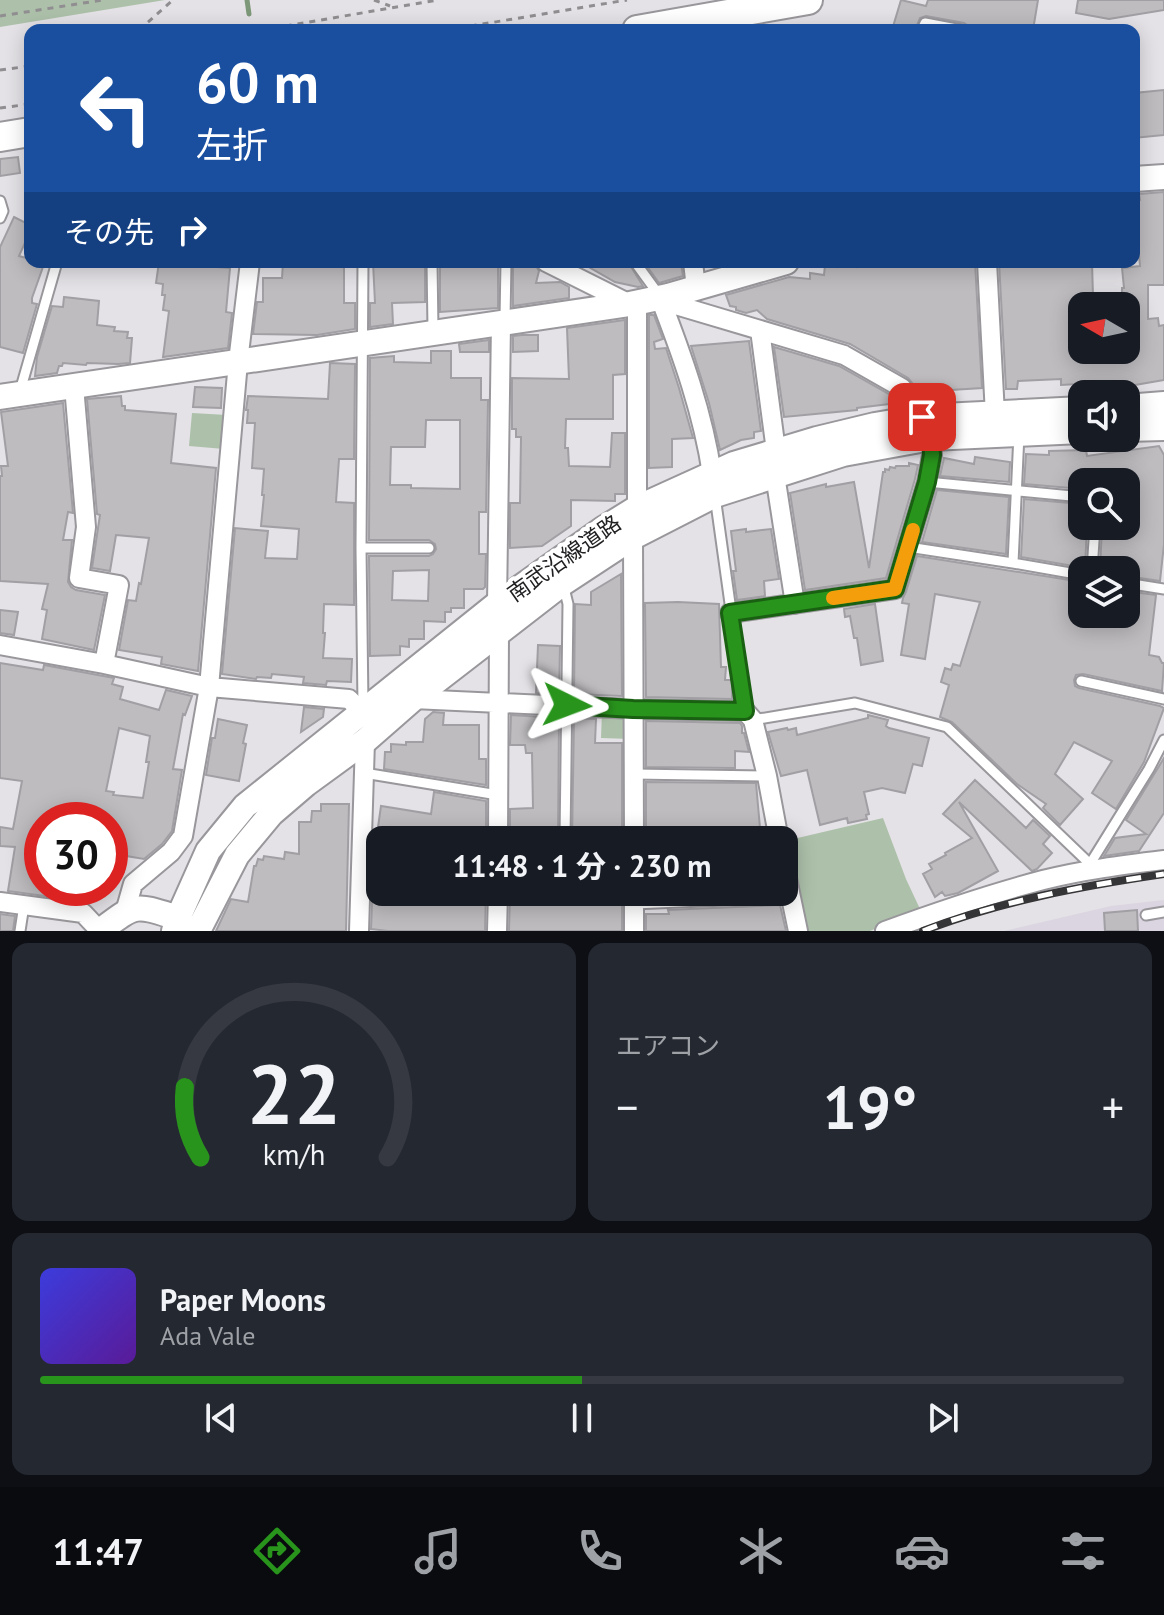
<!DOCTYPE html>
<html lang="ja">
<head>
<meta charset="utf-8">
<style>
  body { margin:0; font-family:"PT Sans","Noto Sans JP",sans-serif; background:#242831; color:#f1f3f6; height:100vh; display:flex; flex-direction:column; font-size:30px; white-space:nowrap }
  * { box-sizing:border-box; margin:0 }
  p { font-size:26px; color:#9ea1a6 }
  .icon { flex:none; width:44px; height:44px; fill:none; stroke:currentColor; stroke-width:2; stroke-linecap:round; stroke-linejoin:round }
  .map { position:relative; height:931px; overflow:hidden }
  .side { display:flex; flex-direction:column; gap:12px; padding:12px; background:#0d0f14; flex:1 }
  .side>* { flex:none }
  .top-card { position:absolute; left:24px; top:24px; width:1116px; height:244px; border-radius:16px; box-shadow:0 4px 20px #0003; background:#1a4fa0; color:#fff; overflow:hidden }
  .needle { width:52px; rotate:279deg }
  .fabs { position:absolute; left:1068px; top:292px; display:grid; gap:16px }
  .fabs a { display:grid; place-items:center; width:72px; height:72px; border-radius:16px; background:#171b24; box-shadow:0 4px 20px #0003; font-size:40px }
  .speed { position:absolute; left:24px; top:802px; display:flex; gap:16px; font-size:40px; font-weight:700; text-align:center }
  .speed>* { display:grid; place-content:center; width:104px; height:104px; border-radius:50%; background:#171b24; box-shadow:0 4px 20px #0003; line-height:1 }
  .speed .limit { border:12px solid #d22; background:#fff; color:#111 }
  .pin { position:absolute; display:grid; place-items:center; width:68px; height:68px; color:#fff; margin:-34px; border-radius:16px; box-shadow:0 4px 12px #0006 }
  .me { position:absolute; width:88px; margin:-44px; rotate:93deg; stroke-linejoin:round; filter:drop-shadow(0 0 6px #0008) }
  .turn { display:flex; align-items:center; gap:28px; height:168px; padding:0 40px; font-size:36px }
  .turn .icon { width:104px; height:104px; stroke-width:2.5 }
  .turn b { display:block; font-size:56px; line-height:68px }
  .then { display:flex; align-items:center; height:76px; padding:0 40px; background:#0003; gap:16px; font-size:30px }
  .big { font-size:60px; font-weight:700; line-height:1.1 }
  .side .tile { flex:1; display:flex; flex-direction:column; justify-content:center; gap:12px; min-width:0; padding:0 28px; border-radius:16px; background:#242831 }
  .side .dial { align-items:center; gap:0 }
  .dial svg { height:208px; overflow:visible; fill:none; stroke:#363941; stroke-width:7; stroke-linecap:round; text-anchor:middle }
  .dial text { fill:#f1f3f6; stroke:none }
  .song { display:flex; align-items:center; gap:24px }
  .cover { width:96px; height:96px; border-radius:12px; background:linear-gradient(135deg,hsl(240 70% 55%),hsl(270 70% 35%)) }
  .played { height:8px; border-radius:4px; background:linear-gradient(90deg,#28941c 50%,#363941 50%) }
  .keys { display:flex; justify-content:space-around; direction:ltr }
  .heat { display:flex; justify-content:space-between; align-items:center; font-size:44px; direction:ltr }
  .side .tiles { flex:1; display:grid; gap:12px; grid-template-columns:1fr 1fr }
  .tile:last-child { grid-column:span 2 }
  .trip { position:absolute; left:366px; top:826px; width:432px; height:80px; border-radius:16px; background:#171b24; box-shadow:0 4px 20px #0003; font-weight:700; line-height:80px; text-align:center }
  .tab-bar { display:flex; height:128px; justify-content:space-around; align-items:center; background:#090b0e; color:#9ea1a6 }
  .tab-bar .icon { width:56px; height:56px }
  .tab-bar .on { color:#28941c }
  .tab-bar b { font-size:36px; color:#f1f3f6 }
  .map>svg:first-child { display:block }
  .built { fill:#dad5e0 }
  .green { fill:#adc1aa }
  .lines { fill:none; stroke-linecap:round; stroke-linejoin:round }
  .stream { stroke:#7d9879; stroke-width:5 }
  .building { fill:#bebcbf; stroke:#a19fa3; stroke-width:2; fill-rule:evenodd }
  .lane-casing { stroke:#99979b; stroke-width:13 }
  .street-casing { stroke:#99979b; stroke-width:22 }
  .secondary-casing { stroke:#99979b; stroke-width:28 }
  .primary-casing { stroke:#99979b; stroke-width:32 }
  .path { stroke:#908e91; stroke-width:3; stroke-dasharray:6 6; stroke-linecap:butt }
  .lane { stroke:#fff; stroke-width:9 }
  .street { stroke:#fff; stroke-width:18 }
  .secondary { stroke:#fff; stroke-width:24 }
  .primary { stroke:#fff; stroke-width:28 }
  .rail-casing { stroke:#353436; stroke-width:8 }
  .rail { stroke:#fff; stroke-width:5; stroke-dasharray:15; stroke-linecap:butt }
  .route-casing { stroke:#1a6012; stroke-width:20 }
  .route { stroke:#28941c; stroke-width:14 }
  .slow { stroke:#f59e0b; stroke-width:14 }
  .labels { text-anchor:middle; stroke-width:8; stroke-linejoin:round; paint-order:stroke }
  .street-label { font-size:22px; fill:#212022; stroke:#fff }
</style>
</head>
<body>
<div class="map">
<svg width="1164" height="931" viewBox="0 0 1164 931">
  <rect width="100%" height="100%" fill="#e4e2e6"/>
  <path class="built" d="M1164 900V931H1004L1111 906Z"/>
  <path class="green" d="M0 0H165L0 27Z
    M192 413 227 415 224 449 189 446Z
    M602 712 626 713 631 739 601 738Z
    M883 818 906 879 920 909 870 931H808L789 840Z"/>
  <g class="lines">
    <path class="stream" d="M247 0 249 14"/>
  </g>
  <path class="building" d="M901 0 926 6 928 0H1038L1033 30H969L967 25 964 23 926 16 920 18 915 30H892Z
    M1078 0H1164V10L1109 19 1076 13Z
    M1164 90V135L1134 138V93Z
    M18 157 20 173 0 176V159Z
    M1164 192V285H1148V319L1158 318 1159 326 1164 325V380L1129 386V383L1096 387V383L1061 385V379L1018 381 1017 389H1006L999 262H1092L1093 296H1090V306H1082V350H1086V358L1126 352V306H1122V288H1124L1122 268 1140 266 1134 201 1140 200 1139 194Z
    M14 217 30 225V232L19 256 30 259V262L44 264 32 298V303L37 304 23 353 0 347V247Z
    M159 262H191V265L230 268 226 312 232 313 228 348 163 357 169 311 163 310 165 295H162L163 284 156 283Z
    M283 262H335V265H344V303H355V329L317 335 253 334 257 302H263V278H282Z
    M373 262H425V302L392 303 393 324 370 327V303H375Z
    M440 262H498V308L440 312Z
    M513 262H534L539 271 536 283 560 282 569 287V298L513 306Z
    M580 262H628L643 286 638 287 615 282Z
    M644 262H668L669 266 681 263 683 276 659 283Z
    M858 262H975L982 388 935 391 918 390 908 378 850 344 767 319 757 310 746 313 736 310V307L730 306 726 295 789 277 810 279V273L824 275 825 265 837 267V264L857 267Z
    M64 297 99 301 97 325 115 327 114 331 128 332 127 338H132L130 363 118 364 87 363 86 365 63 363 62 366H59L57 373 35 376 37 357 52 306 63 307Z
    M649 315H654L663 339 654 342 655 349 666 348 679 388 693 438 672 439V467L649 468Z
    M625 320V374L613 375V419H566L565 448H568L569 466 610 467 612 433H625V494H615V501L571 500V526L542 546 510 548V503H520L521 437H516V429H512V378L569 379 567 328Z
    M522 335H538V351L513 352V336Z
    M489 340V352H460L459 344Z
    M749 341 761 431 754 432V438L741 440 720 450 709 403 691 346Z
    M774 347 839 366 894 397 898 403 857 408V410L784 417Z
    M431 351H451V378H481V400H488L486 512H479V554H486L485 587 483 589H464V608H451V612H445V622L424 621V639H409V647L400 646V655L370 656 369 556H429L433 554 436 549 435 544 429 540H369L370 358 394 356V362L431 363ZM426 420H460V489L411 488V485H390L391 447H425ZM429 570 428 601 392 600 393 571Z
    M330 363 355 364 354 459H339L336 502 354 503V605L324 604 323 633H325L323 658 352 659 351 682 327 681 326 685 303 683 304 677 272 674 271 678 257 677 256 679 222 674 235 528 268 531 265 558 297 559 299 529 261 526 264 495H262L264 469 252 468 255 423H247L248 410H246L248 396 328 399Z
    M195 387 222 388 221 408 193 407Z
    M121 396 122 406H125V410L176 414 171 463 216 468 198 671 161 664 162 657 119 650 128 600 136 601 139 583 141 584 149 538 116 535 110 571 92 568 100 515 97 514 87 399Z
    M63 403 73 513 68 512 63 540H72L68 582 71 587 76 590 105 595 94 650 42 639 47 610 42 609 48 584 0 581V476H2L1 466H8L1 412Z
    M1159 446 1164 455V544L1160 581 1126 576V570H1100L1102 526H1126V482H1082V489L1024 484 1026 454 1049 455V451L1086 450 1087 456Z
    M975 457 1010 462 1009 482 940 476 944 458 974 464Z
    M909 463 918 465 915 479 886 578 805 590 790 493 826 484V487L854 482 869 568 883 472H885V469L889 470 890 467 895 468 896 466H909Z
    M937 490 1009 497 1006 554 922 542Z
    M1024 499 1082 504V526H1087L1085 568 1021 557Z
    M746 529V532L771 529 779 579 764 581 765 596 737 600 733 571H736L731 531Z
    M917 556 1082 582V614H1126V591L1156 595 1149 655 1159 657 1162 663H1164L1162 691 1083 674 1076 675 1074 680 1075 686 1079 688 1160 706 1164 708 1144 762 1116 809 1092 793 1112 761 1074 742 1055 774 1083 799 1060 825 1043 808 1046 804 1017 784 952 722 940 717 949 685 941 682 945 668 951 670 953 664 960 666 980 602 935 594 925 659 901 655 909 604 902 603 903 598 906 592Z
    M621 574 622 696 574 694 575 604 591 605V592Z
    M678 602 719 604 721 667H726L725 680H732V699L646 697 645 603Z
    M875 604 883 661 861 665 857 638H854L850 616 845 617 844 609Z
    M0 610 18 612 14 635 0 633Z
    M538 645 560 646 559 694 536 693Z
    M0 663 43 670 44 665 114 678 112 684 123 687 120 699 159 710 166 690 192 696 185 715 183 714 173 769 182 770 172 831 162 844 144 859 126 856 124 872 110 871V820H42V888H82L81 901 8 891 15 847 0 846V827L13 829 22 781 0 778ZM119 728 150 736 146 762H149L143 798 113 795 114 792 106 791Z
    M304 707 324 709 323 717 301 732Z
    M433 712 444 713 443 725H479V759H486V785L384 769 385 752H391V744L406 745V742H423L425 719Z
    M511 715 559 718 558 840H510V809L533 808 532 753H526L525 745H510Z
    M868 715 888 720 886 726 889 728 929 738 922 766 913 764 905 793 882 788 864 792 869 814 866 815 867 819 848 823 847 818 820 825 807 770 781 776 768 732 787 728 788 730 796 728 797 735 868 718Z
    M574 718 596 719 595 743H622V840H572Z
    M218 719 247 725 243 743 246 744 239 781 206 775 212 738H215Z
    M646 721 740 723 742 726V733H744L749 752 735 751V768L646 767Z
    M1164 758V813L1139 851 1104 856 1115 838 1146 834 1126 820Z
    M975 780 1026 828 1033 820 1050 836 1043 844 1052 853 1037 869 1032 871 959 802 998 871 958 893 945 896 942 892 935 897 923 874 932 869 929 864 946 855 945 853 972 838 943 814Z
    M646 782 756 783 760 828 646 830Z
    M434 792 486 801V840H388L390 828 378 827 381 806 431 814Z
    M321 804H349L346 931H216L231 899 248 902 254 866H256L258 859 263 860 264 856 284 859 285 852 299 854V822H311L312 811H321Z
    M373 878H380V892H486L485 931H388L371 929Z
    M510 892H622V931H509Z
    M780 905 786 931H646V914H669L668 910Z
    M1137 910 1138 931H1105L1104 913Z
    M0 914 15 916 13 931H0Z"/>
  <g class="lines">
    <g class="lane-casing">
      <path id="lane" d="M922 30 925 23 962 30
        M0 201 3 211 0 218
        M432 262 433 330
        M635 262 659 295
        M505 319 506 262
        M20 391 57 262
        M927 482 1082 497
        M715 496 745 711
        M908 547 1013 563 1082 575
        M361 548H429
        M1013 563 1019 434
        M1092 570 1095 526
        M1126 583 1164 589
        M563 584 568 604 565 840
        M1081 681 1164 699
        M363 706 361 548 363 262
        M753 720 855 703 947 727 1090 864 1092 869
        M364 773 498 795
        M633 774 767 776
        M653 840 778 835
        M1090 864 1149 769 1164 740
        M634 904 791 897
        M1146 915 1164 912
        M20 931 24 905"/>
    </g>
    <g class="street-casing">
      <path id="street" d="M546 262 630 304
        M693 262 696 288
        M987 262 995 415
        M660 298 676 305 844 355 902 388 922 417 931 438 932 455 927 482 895 589 730 613
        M660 298C682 355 703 413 712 474
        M760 330 776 451
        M74 386 86 527 79 578 119 585 104 664
        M775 475 795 604
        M637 508V302
        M633 537 634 840
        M497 604 501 323
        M0 645 104 664 209 687 349 699 363 713
        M413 699 633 709 745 711 753 720 767 776 779 840
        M498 840 499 632
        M784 864 798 931
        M634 892V931
        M0 902 83 913 100 931
        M125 912 133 884 171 852 183 836 209 687 238 362 250 262
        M359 931 365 741
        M497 931 498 892
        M885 931C937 912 990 894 1043 880 1083 870 1123 865 1164 860"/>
    </g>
    <g class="secondary-casing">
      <path id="secondary" d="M1134 179 1164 177
        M0 397 630 304 668 296 786 262
        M1126 407 1164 404
        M1126 429 1164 428
        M100 931C137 903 134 904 178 918L186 930
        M174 931 178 918 208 851 245 806 497 604 603 529 637 508 734 464 817 439 875 425 922 417 1082 409
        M198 931 237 855 271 814 306 784 365 741 413 699 563 583 633 537 715 495 843 454 931 438 1082 431"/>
    </g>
    <g class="primary-casing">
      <path id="primary" d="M637 30 808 0
        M0 137 30 132"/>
    </g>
    <path class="path" d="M374 0 390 6
      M0 16 103 0
      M139 30 173 0
      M262 30 438 0
      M447 30 627 0
      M0 70 30 66
      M0 108 30 104"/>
    <use href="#lane" class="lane"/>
    <use href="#street" class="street"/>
    <use href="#secondary" class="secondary"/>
    <use href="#primary" class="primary"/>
    <g class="rail-casing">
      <path id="rail" d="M923 931C1000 901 1082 886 1164 874"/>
    </g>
    <use href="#rail" class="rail"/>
  </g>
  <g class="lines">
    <g class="route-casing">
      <path id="route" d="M567 705 633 709 745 711 730 613 895 589 927 482 932 455 931 438 922 417"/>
    </g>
    <use href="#route" class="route"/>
    <path class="slow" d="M833 598 895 589 913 530"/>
  </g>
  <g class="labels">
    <g class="street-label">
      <text transform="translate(564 558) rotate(-35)" y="8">南武沿線道路</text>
    </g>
  </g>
</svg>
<div class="fabs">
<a><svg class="needle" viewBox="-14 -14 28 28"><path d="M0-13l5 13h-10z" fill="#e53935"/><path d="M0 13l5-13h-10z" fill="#9ea1a6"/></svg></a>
<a><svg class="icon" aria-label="sound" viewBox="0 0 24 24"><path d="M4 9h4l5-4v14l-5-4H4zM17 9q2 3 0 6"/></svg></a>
<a><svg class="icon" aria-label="search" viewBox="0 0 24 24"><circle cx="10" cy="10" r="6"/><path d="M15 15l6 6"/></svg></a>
<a><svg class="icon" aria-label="layers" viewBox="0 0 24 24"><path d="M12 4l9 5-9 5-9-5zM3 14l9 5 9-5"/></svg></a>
</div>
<div class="speed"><div class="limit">30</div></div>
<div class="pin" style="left:922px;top:417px;background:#d93025"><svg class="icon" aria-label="arrive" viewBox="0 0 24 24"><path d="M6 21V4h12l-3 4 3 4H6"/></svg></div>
<svg class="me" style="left:567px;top:705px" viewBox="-20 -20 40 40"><path d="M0-17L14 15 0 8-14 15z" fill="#28941c" stroke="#fff" stroke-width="4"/></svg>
<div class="trip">11:48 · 1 分 · 230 m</div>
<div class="top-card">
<div class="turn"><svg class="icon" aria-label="left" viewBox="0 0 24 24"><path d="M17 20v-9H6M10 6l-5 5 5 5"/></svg><div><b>60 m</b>左折</div></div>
<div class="then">その先<svg class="icon" aria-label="right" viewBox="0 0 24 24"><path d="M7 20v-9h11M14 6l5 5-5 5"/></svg></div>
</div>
</div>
<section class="side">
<div class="tiles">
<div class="tile dial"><svg viewBox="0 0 100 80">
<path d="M14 69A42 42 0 1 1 86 69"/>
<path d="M14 69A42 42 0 0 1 8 42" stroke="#28941c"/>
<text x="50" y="56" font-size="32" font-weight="700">22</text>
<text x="50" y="72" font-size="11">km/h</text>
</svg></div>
<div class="tile"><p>エアコン</p>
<div class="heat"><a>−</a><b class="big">19°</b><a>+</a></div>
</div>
<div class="tile">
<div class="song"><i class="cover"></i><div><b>Paper Moons</b><p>Ada Vale</p></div></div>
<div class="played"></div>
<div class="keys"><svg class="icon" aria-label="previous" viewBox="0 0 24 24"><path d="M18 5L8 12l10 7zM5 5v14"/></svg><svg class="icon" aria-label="pause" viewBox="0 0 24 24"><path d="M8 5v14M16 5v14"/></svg><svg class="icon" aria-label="next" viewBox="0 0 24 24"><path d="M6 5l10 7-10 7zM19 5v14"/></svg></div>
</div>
</div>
</section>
<nav class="tab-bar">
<b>11:47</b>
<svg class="icon on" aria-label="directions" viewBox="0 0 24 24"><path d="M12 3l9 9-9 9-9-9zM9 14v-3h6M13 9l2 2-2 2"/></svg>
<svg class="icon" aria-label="music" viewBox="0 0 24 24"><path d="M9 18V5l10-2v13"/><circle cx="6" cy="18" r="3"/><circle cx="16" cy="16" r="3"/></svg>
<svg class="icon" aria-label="phone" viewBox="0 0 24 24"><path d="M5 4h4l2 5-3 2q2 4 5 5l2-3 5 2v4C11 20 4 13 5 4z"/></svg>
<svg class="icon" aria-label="climate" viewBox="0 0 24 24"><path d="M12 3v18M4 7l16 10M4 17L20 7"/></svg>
<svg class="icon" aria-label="car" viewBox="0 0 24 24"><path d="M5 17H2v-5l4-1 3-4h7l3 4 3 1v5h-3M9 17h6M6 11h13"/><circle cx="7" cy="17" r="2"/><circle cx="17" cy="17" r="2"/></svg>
<svg class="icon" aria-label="filters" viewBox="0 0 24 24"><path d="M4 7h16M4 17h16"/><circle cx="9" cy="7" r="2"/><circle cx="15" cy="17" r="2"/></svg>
</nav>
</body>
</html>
